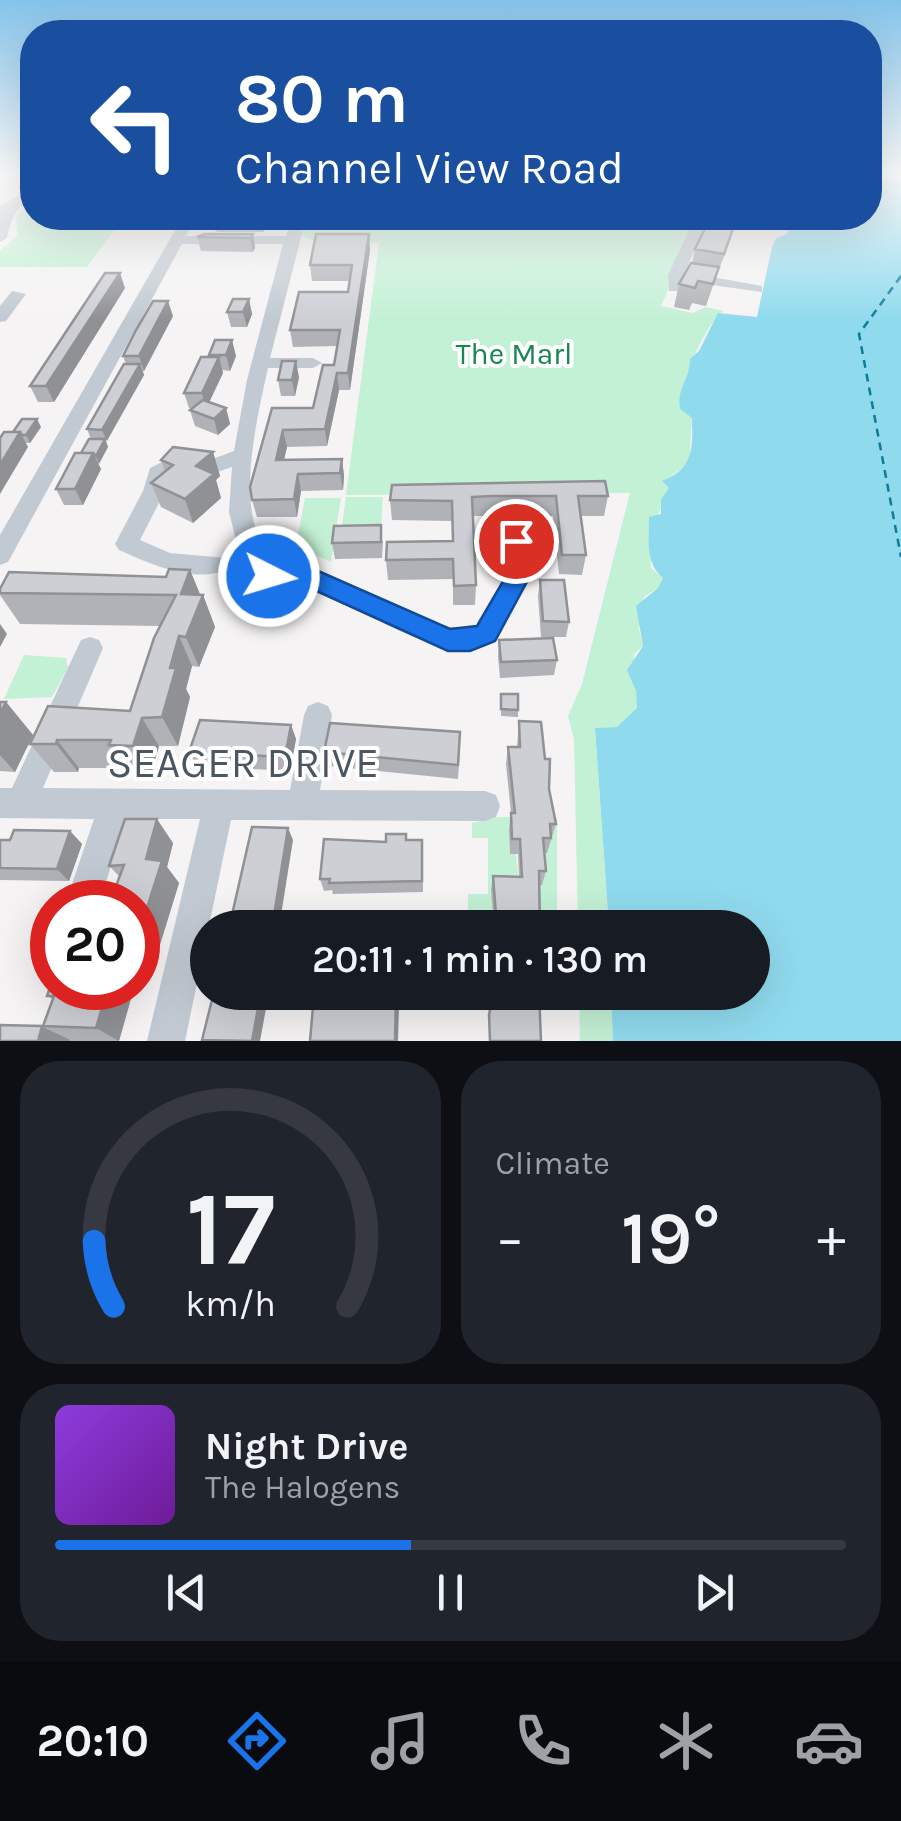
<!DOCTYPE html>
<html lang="en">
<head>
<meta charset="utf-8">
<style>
  body { margin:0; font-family:Karla,sans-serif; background:#20242c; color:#f1f3f6; height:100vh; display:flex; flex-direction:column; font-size:38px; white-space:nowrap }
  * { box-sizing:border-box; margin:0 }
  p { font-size:32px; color:#9ea1a6 }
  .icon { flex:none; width:55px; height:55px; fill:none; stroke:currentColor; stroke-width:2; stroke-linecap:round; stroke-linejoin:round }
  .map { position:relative; height:1041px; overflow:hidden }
  .sheet { display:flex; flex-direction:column; gap:20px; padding:20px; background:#0d0f14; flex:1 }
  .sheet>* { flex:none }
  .guide { position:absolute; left:20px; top:20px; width:862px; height:210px; border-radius:40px; box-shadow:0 10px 40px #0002; background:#1a4fa0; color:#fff; overflow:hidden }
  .speed { position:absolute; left:30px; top:880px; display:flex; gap:20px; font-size:50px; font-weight:700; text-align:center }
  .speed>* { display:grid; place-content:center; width:130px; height:130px; border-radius:50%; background:#171b24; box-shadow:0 10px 40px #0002; line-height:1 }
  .speed .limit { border:15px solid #d22; background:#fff; color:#111 }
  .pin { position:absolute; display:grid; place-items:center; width:85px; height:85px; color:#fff; margin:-42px; border:5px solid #fff; border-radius:50%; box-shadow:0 2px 10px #0007 }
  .me { position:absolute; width:110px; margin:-55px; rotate:95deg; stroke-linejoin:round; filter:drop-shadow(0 0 8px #0008) }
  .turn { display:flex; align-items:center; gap:35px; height:210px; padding:0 50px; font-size:45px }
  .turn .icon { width:130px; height:130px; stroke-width:2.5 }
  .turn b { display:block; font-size:70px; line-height:85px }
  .big { font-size:75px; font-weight:600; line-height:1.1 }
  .sheet .tile { flex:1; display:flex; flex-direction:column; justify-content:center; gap:15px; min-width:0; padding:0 35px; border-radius:40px; background:#20242c }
  .sheet .dial { align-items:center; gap:0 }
  .dial svg { height:260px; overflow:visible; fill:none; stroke:#363941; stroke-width:7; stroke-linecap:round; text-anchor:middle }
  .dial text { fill:#f1f3f6; stroke:none }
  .song { display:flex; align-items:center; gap:30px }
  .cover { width:120px; height:120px; border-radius:15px; background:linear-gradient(135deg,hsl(270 70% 55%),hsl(280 70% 35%)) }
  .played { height:10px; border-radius:5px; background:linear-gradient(90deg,#1a73e8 45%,#363941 45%) }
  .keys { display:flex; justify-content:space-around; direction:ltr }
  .heat { display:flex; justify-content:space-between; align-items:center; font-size:55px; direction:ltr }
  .sheet .tiles { flex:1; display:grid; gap:20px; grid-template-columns:1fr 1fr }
  .tile:last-child { grid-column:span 2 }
  .trip { position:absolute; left:190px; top:910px; width:580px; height:100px; border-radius:50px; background:#171b24; box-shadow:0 10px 40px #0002; font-weight:600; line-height:100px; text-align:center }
  .tabs { display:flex; height:160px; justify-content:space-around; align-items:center; background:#090b0e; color:#9ea1a6 }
  .tabs .icon { width:70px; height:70px }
  .tabs .on { color:#1a73e8 }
  .tabs b { font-size:45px; color:#f1f3f6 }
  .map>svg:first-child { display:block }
  .green { fill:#c3f1d5 }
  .water { fill:#90daee }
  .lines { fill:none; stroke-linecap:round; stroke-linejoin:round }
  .ferry { stroke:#0c7c9b; stroke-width:2.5; stroke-dasharray:8 6; stroke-linecap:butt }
  .minor { fill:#c1cad2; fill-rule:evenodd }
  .wall { fill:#b0b2b7 }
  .shaded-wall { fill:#909195 }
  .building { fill:#cdcfd5; stroke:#909195; stroke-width:2.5 }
  .route { fill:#1a73e8; stroke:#114b97; stroke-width:2.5 }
  .labels { text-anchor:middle; stroke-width:8; stroke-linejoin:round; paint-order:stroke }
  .far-park-label { font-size:30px; fill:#17864f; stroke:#fff }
  .near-street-label { font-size:42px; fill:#4a5661; stroke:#fff }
</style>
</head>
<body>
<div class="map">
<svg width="901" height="1041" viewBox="0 0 901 1041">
  <rect width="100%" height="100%" fill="#f5f3f3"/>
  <path class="green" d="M32 202V218H123L87 267H0V251L18 235 16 217Z
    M307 218H699L661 306 693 313 705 307 724 311C706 320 677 391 680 409L692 418 689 463 663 482 669 488 649 537 651 568 663 578 658 588 644 597 639 629 643 646 634 654 637 709 617 727 595 729 609 927H578L574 739 568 716 582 684 630 493 346 495 379 243 318 242 301 236Z
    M346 497H383L381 526 342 525Z
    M305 498H341L331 562 296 546Z
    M24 655 66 658 68 668 52 697 4 699Z
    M499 817H512L519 884 547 817 557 818V927H534L492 890V918L496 919 497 927H468V894H488V838H472V823Z
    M579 993H611L613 1041H580Z"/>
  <path class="water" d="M870 174H901V1041H613L611 993 752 992V928L609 927 595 728 617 727 637 708 636 691 627 670 643 646 636 606 658 588 663 578C645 563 649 541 649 517L661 514V500L669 488 662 481C693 469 693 449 692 418L680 409C676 389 690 379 690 359L699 351 718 313 757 317 772 247 776 238 787 234 789 218H870Z"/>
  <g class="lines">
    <path class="ferry" d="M901 276 859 334 901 557"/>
    <path class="minor" d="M32 188V197C16 208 11 219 7 238L0 242V206Z
      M182 218H196L186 236H286L292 218H306L270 358H313L322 363 313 368H268C258 413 241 486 256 529 263 551 411 618 439 625 452 628 465 628 478 625L505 578 504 541 508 535H524L529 578 495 642C443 659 402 631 356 610 332 599 308 589 285 577 264 590 244 587 229 568 198 586 148 563 119 550L115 544 143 491 150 468 180 453 210 460 234 451 247 380 283 244H182L8 562 0 565V535ZM181 467 211 474 232 467 229 512 236 540 227 558 170 553 140 540 165 491 167 476ZM251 556 265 566H254L250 560Z
      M695 218H709L685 272 762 286V292L683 281 681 291H669L668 275Z
      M711 218H745L777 225 770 229Z
      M12 291 26 294 6 321 0 322V306Z
      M90 637 99 640 103 648 43 788 290 790 304 715 308 706 318 702 328 706 332 715 320 790 485 791 496 795 500 806 496 817 485 821 231 820 185 1041H147L200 819H125L100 902H66L94 819 0 818V788H12L81 640Z"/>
  </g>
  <path class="wall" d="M208 218H264L266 227 263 232H218L210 228Z
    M725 227 727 249 717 274 706 306 692 303 689 310 674 307 679 284 692 263 695 249Z
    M253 234 255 248 253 252 201 251 197 237Z
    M369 234 370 250 350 390H339L327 446 287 447 284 460 342 459 344 476 343 490 301 491 297 517H257L252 500 272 408H313L334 365 337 346 293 347 290 330 348 292 349 281H312L310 265Z
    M125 288 54 402H38L30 386Z
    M249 299 252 314 247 327H231L227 312Z
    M173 316 144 371H143L144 375 106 441 108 447 98 464 101 469 83 505H64L56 489 91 439 87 429 126 364 123 356Z
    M209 355 236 356 230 371 222 370 223 373 209 402 226 408 230 424 218 435 195 426 190 410 193 409 189 408 184 393 209 357Z
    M299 377 295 396H281L278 380Z
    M41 427 30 443H26L28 447 13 432Z
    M213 452 220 476 216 480 221 498 193 523 161 507 151 483 165 472 161 460Z
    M392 485 608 496 604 516H580L586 555 582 575 559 574 553 516H473L476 585 475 605H453V579L388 580 386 560 452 541V521L392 520 390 500Z
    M383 541 382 558 335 559 332 543Z
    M190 570 200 595H203L215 627 199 667 192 666 186 689 190 697 178 746H159L151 774 128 773 124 768H79L78 772H54L30 744 130 711 160 626 20 624 0 595V589L166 577Z
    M540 580 569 622 566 637H541L538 596Z
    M499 640 557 660 554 675 500 678 498 656Z
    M501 694 518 710V717L501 716Z
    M0 702H6L33 735 15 772 0 771Z
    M519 721 549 789 556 824 547 853H544L546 871 542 885H539L540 928H494L491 890 493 876 519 877 518 854H510L509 829 511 813 506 764 508 747H517Z
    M291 725 296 739 290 771 197 766 189 752Z
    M460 747 458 779 328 766 324 752Z
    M70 831 82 844 69 881 0 880V840H10Z
    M407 840 423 853V892L333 894 332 890 324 891 320 879 386 842Z
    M173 843 167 867 179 883 154 964 141 963 138 977V902L120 877 109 866Z
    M52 988H134L119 1041H69L43 1026 53 999 47 996Z"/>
  <path class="shaded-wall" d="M264 218 266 227 263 232 261 221Z
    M253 234 255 248 253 252 250 238Z
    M369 234 370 250 350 390 348 373Z
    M120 273 125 288 54 402 46 386Z
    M249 299 252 314 247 327 243 312Z
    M168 301 173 316 144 371 139 356Z
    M232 340 236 356 230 371 226 355Z
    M219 357 223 373 206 409 202 393Z
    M296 361 299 377 295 396 292 380Z
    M140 364 144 375 107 441 102 430Z
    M337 373 339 390 327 446 325 429Z
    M226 408 230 424 218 435 214 419Z
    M37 419 41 427 30 443 26 435Z
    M283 430 287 447 280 477 276 460Z
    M20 432 28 447 0 494V465Z
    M105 439 108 447 99 464 96 456Z
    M213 452 220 476 216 480 221 498 193 523 185 499 196 466Z
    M93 453 101 469 83 505 75 489Z
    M342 459 344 476 343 490 340 473Z
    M298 474 301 491 297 517 294 499Z
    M190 570 202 599 203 595 215 627 199 667 186 637 181 594Z
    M0 624 7 634 0 647Z
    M179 636 192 666 186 689 190 697 178 746 162 717 170 668Z
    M6 702 33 735 15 772 0 755V713Z
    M142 718 159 746 151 774 133 746Z
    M291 725 296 739 290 771 285 757Z
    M57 740 79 768 78 772 56 744Z
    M157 819 173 843 167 867 179 883 154 964 138 949V936L146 859Z
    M288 828 293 840 279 928H272Z
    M70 831 82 844 69 881 57 869Z
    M138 959 141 963 138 977Z
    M108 988H134L119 1041 96 1028Z
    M261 992H269L260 1041H252Z
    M396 994 399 1007 398 1041H395Z
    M42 1026 70 1040 69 1041H38Z"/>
  <path class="building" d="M209 218H263L261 221H216Z
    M710 218H727L723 227 733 229 724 254 695 249Z
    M205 234H253L250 238 197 237Z
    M316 234H369L348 373H337L325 429 283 430 276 460 342 459 340 473 298 474 294 499 252 500 250 487 272 408H313L323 365H334L340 330H290L299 292H348L352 265H310Z
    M691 263 719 267 713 284 698 281 695 288 679 284Z
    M105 273H120L46 386H30Z
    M233 299H249L243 312H227Z
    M153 301H168L139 356H123L136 330Z
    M215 340H232L226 355H209Z
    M201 357H219L202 393H184Z
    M282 361H296L292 380H278Z
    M124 364H140L102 430 87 429Z
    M203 400 226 408 214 419 190 410Z
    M22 419H37L26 435H22L20 432H13Z
    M4 432H20L0 465V438Z
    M89 439H105L96 456 93 453H81Z
    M173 447 213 452 196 466 214 474 185 499 151 483 173 465 161 460Z
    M75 453H93L75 489H56Z
    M605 481 608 496H578L586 555H562L556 496H492L472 497 476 585 454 586 453 559 386 560 387 542 453 541 452 501 390 500 392 485Z
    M381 525V542L332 543 334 526Z
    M169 569 190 570 181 594 203 595 186 637 179 636 170 668H176L162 717 142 718 133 746 109 745 111 740H57L56 744H30L48 706 130 711 154 638 176 595 0 593V589L9 572 166 577Z
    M540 580H564L569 622 543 621Z
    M553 638 557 660 501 662 499 640Z
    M501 694H518V710L501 709Z
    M0 702H6L0 713Z
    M200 720 291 725 285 757 189 752Z
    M519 721 541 722 545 759H550L549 789 556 824H550L551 838H543L546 871H539L540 928H497L493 876 522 877 520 839H512L511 813H515L508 747H520Z
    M330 723 460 732 458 765 324 752Z
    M125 819H157L146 859 162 861 138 936V902H110L124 865 109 866Z
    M252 827 288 828 272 928H229Z
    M14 830 70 831 57 869 0 868V840H10Z
    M386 834H406V840H422V881L329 883 330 879H320L324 839 386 842Z
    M52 981V988H108L96 1028 43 1026 54 996H47Z
    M214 992H261L252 1041 202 1040Z
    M496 992H539L541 1041H490L489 1015 492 999H496Z
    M396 994 395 1041H310L314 995Z
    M0 1025 42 1026 38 1041H0Z"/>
  <linearGradient id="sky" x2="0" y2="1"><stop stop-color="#85c3ea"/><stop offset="0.54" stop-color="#fafafa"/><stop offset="1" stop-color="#fafafa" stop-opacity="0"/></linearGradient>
  <rect width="901" height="320" fill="url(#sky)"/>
  <path class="route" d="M516 533 527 541 529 578 495 641 470 651H448L286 577 269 585 260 582 257 576 260 569 284 556 450 629 477 626 505 578 504 541Z"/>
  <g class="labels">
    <g class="far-park-label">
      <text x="514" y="364">The Marl</text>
    </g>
    <g class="near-street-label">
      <text x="243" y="777">SEAGER DRIVE</text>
    </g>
  </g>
</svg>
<div class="speed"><div class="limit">20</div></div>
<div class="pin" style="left:516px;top:541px;background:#d93025"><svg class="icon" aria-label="arrive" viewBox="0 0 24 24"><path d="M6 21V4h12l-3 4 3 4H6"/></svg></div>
<svg class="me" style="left:269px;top:576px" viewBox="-20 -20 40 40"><circle r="17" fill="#1a73e8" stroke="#fff" stroke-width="3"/><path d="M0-11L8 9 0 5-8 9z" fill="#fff"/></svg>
<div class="trip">20:11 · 1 min · 130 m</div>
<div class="guide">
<div class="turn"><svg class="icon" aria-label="left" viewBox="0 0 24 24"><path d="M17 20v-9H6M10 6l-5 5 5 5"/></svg><div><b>80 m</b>Channel View Road</div></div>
</div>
</div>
<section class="sheet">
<div class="tiles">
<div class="tile dial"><svg viewBox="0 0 100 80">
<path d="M14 69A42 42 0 1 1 86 69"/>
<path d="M14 69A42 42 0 0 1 8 49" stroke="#1a73e8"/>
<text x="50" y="56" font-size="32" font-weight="700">17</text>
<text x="50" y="72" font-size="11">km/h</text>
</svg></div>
<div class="tile"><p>Climate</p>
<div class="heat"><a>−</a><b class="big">19°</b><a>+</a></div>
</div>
<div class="tile">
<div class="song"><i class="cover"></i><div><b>Night Drive</b><p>The Halogens</p></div></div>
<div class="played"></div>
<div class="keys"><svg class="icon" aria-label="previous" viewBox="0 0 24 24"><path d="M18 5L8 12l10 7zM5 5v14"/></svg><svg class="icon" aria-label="pause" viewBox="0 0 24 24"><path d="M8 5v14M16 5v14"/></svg><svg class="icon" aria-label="next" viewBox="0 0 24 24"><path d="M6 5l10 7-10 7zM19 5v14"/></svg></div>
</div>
</div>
</section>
<nav class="tabs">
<b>20:10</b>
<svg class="icon on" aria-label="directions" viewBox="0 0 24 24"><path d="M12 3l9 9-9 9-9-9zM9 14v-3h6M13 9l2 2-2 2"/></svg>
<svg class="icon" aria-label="music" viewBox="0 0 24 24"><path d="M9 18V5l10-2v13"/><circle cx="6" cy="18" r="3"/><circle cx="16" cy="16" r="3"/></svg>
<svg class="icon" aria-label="phone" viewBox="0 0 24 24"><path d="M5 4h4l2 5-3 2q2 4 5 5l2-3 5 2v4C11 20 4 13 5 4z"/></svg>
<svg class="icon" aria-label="climate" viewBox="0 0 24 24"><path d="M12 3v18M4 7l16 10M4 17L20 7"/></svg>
<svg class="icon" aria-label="car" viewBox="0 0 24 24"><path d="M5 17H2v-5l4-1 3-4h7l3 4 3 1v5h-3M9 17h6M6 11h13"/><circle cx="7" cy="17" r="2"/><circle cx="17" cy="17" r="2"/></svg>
</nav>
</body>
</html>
